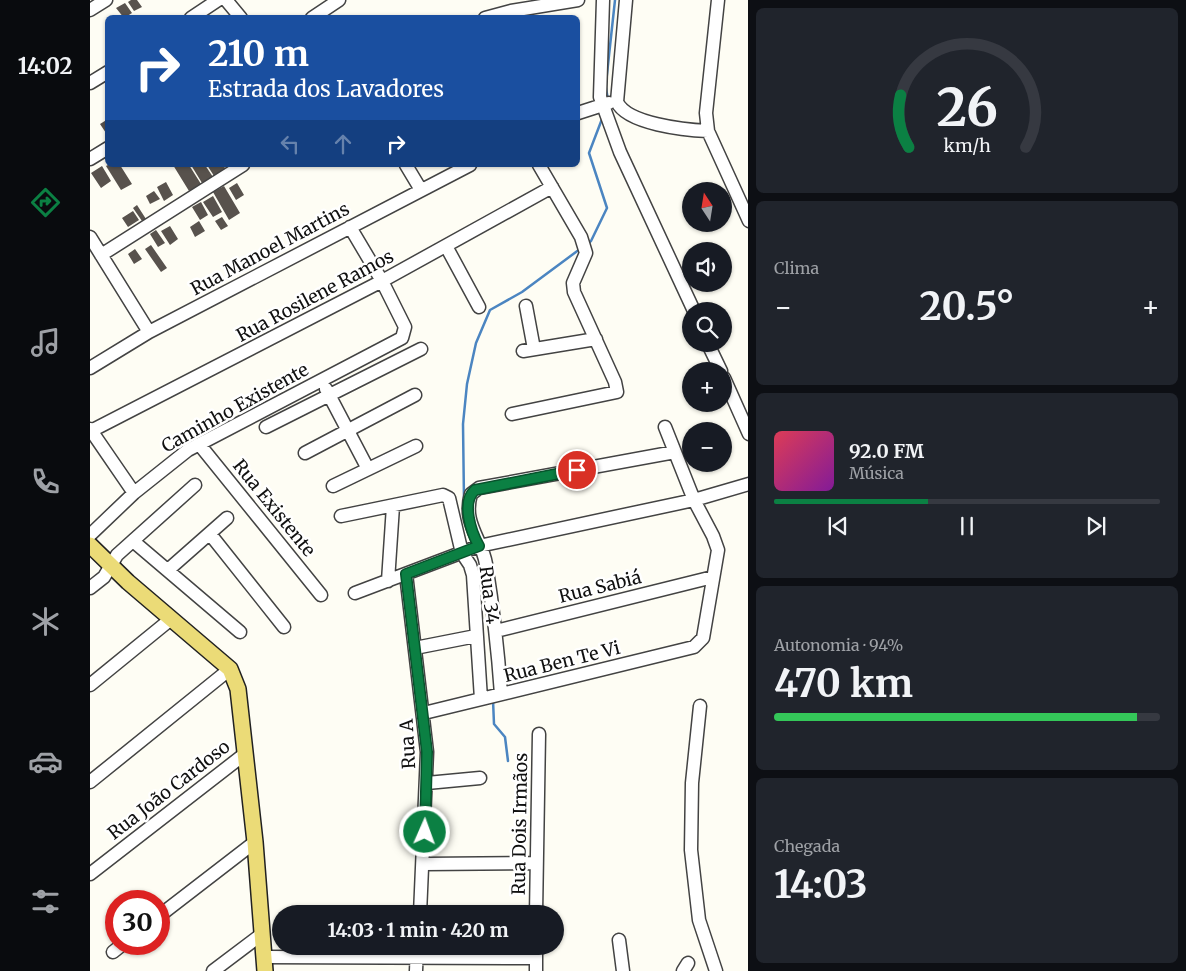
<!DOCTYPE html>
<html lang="pt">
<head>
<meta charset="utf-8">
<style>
  body { margin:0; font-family:Merriweather,serif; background:#20242c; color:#f1f3f6; height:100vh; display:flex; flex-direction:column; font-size:19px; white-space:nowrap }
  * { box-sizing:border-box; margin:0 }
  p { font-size:16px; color:#9ea1a6 }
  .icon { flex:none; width:28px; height:28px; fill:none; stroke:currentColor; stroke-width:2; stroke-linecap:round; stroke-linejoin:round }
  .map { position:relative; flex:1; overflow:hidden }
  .side { display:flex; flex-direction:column; gap:8px; padding:8px; background:#0d0f14; width:438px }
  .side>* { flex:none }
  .banner { position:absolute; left:15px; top:15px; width:475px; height:152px; border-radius:8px; box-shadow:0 1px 4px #0004; background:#1a4fa0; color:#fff; overflow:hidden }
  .needle { width:32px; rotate:348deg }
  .controls { position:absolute; left:592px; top:182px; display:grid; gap:10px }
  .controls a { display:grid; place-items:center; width:50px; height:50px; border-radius:50%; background:#171b24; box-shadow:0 1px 4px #0004; font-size:25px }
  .speed { position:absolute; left:15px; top:890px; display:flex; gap:10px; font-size:25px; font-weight:700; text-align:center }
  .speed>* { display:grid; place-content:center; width:65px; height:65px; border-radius:50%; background:#171b24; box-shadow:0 1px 4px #0004; line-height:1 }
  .speed .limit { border:8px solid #d22; background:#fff; color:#111 }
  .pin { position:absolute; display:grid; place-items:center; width:42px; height:42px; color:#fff; margin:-21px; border:2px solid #fff; border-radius:50%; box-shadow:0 1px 5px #0007 }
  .me { position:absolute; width:55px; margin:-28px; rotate:2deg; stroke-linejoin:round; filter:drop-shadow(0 0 4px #0008) }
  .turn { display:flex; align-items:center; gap:18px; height:105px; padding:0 20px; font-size:22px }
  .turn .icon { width:65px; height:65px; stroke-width:2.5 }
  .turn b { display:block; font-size:35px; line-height:42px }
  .lanes { display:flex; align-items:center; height:48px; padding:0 20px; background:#0003; justify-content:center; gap:25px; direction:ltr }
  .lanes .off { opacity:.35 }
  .big { font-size:38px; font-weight:700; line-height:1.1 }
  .side .tile { flex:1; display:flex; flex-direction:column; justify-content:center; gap:8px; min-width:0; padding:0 18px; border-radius:8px; background:#20242c }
  .side .dial { align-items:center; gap:0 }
  .dial svg { height:130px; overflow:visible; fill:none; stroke:#363941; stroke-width:7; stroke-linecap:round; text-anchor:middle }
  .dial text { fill:#f1f3f6; stroke:none }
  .song { display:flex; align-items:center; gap:15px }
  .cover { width:60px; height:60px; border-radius:8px; background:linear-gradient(135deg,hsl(350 70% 55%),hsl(290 70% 35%)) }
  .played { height:5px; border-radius:2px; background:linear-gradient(90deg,#0b8043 40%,#363941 40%) }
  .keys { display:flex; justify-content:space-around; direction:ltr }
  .heat { display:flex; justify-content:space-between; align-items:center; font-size:28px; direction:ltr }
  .charge { height:8px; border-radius:4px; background:linear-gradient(90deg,#34c759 94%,#363941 0) }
  .trip { position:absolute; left:182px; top:905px; width:292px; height:50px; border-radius:25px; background:#171b24; box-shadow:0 1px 4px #0004; font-weight:700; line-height:50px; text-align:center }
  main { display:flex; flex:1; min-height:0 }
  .dock { display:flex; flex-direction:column; width:90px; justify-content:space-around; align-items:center; background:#090b0e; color:#9ea1a6 }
  .dock .icon { width:35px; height:35px }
  .dock .on { color:#0b8043 }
  .dock b { font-size:22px; color:#f1f3f6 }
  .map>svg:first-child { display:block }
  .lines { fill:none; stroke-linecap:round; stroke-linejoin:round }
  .stream { stroke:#4b85c1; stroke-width:2.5 }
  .building { fill:#58524d }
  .minor-casing { stroke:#434343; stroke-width:15 }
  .major-casing { stroke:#212121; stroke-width:18 }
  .minor { stroke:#fff; stroke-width:12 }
  .major { stroke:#ebdb77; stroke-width:15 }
  .route-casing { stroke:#07532c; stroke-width:12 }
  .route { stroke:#0b8043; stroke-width:9 }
  .labels { text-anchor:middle; stroke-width:5; stroke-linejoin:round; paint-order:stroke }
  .street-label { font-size:18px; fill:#101010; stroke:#fff }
</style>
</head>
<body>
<main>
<nav class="dock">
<b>14:02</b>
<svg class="icon on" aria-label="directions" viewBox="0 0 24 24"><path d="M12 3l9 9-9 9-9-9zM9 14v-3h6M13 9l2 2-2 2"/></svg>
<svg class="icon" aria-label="music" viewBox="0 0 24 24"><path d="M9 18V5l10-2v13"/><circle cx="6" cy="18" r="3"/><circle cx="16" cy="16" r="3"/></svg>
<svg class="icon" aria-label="phone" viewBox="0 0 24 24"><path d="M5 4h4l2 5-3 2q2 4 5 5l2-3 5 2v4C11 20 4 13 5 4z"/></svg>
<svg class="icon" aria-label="climate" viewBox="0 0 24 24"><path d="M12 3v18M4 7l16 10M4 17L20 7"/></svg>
<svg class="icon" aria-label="car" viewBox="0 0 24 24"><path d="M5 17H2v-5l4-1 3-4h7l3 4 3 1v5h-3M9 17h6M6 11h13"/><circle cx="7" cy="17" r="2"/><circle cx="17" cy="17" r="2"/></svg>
<svg class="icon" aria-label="filters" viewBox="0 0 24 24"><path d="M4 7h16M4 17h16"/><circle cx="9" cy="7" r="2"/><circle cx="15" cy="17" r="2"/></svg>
</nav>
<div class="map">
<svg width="659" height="971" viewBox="0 0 659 971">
  <rect width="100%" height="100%" fill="#fefdf4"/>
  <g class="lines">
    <path class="stream" d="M516 83 525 0
      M516 88 518 100
      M497 244 501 241 517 208 499 153 512 119
      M374 501 373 424 377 384 386 343 400 310 432 292 490 249
      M403 700 404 724 415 737 418 761"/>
  </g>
  <path class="building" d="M41 0H47L52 7 44 11 38 2Z
    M35 3 42 13 34 18 26 8Z
    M18 119V136L10 124Z
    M18 165H30L42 184 31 190 16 166Z
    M83 165H99L111 184 99 191Z
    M101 165H115L123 177 112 183Z
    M117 165H133L135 168 124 176Z
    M12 166 21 181 11 188 1 173Z
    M76 182 83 195 74 201 67 187Z
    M147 183 154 195 146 200 139 188Z
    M134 186 150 213 139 220 123 192Z
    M64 191 70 199 60 204 56 196Z
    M123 196 132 212 123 217 113 202Z
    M111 202 118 215 110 220 102 207Z
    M47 205 56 219 52 221 43 208Z
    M43 211 49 220 38 227 32 218Z
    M132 217 138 226 131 230 125 221Z
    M109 221 115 231 105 237 100 227Z
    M80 226 88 239 80 245 71 231Z
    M66 230 75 243 68 247 60 234Z
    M61 245 77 268 71 272 55 249Z
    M45 249 52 259 44 264 38 254Z"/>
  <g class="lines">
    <g class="minor-casing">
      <path id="minor" d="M136 0 151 18
        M513 0 510 97 530 152 604 311
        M628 0 616 113 618 131 659 221
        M0 10 16 0
        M101 18 128 0
        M222 18 249 0
        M395 18 421 11 488 0
        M0 83 18 72
        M527 102 536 0
        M527 102C537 124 595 130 618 131
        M488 113 519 103
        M0 159 18 148
        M316 165 331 190
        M0 237 59 332
        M356 246 389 307
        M11 255 153 165
        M436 306 444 349
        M618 344 631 371
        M433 351 506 339
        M0 368 59 332 380 165
        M634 378 659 434
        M236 389 278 469
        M422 414 527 392 525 382 484 292 483 283 496 253 491 237 449 165
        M176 427 331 349
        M0 429 44 493
        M1 431 292 281 462 187
        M109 444 231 595
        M215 453 325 395
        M243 486 326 446
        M251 516 353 495 359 498 372 553 380 565 383 575 391 699
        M120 534 194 627
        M0 535 44 493 98 450 312 338 315 327 292 281 260 227
        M43 541 150 632
        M78 570 137 518
        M316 574 337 752 330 914
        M298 581 303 506
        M0 588 14 577 27 555 105 485
        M265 593 389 546 604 500 659 484
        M406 631 623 577
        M325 648 386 636
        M0 685 81 619
        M411 694C408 651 403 607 396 564 392 539 372 523 381 494L389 488 585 452
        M610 706 602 783 601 850 609 920 626 971
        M334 713 604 647 613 638 628 550 623 536 604 500 575 427
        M0 782 140 669
        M337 783 390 778
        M334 864 446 863
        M0 874 156 753
        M446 914 449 734
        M69 916 165 842
        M529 940 533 971
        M23 952 33 944
        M174 957 446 958
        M123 971 172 934
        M326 971 327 946
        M446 971V946
        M593 971 598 963"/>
    </g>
    <g class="major-casing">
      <path id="major" d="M0 545 38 582 140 669 148 689 165 842 175 971"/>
    </g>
    <use href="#minor" class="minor"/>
    <use href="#major" class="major"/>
  </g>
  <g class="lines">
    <g class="route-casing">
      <path id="route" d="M335 832 337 752 316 574 389 546C381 532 371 502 385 490L487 470"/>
    </g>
    <use href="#route" class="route"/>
  </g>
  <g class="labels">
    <g class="street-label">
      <text transform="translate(180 249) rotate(-28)" y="6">Rua Manoel Martins</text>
      <text transform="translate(225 296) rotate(-28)" y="6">Rua Rosilene Ramos</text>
      <text transform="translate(145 408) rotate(-29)" y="6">Caminho Existente</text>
      <text transform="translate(184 508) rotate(51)" y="6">Rua Existente</text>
      <text transform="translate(510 587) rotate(-14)" y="6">Rua Sabiá</text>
      <text transform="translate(399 595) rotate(83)" y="6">Rua 34</text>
      <text transform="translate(472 662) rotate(-14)" y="6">Rua Ben Te Vi</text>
      <text transform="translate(318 744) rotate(-93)" y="6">Rua A</text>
      <text transform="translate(79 790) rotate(-38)" y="6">Rua João Cardoso</text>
      <text transform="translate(430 824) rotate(-89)" y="6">Rua Dois Irmãos</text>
    </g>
  </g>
</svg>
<div class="controls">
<a><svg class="needle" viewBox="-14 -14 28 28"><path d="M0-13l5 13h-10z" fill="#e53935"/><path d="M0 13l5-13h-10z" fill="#9ea1a6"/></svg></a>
<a><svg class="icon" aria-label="sound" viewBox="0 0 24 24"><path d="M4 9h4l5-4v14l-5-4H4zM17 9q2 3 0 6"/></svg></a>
<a><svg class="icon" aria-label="search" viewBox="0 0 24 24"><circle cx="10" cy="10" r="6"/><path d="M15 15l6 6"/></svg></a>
<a>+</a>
<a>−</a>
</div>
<div class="speed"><div class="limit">30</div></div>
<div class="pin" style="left:487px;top:470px;background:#d93025"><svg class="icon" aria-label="arrive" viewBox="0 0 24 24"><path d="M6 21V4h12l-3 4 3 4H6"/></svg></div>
<svg class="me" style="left:335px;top:832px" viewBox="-20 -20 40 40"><circle r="17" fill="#0b8043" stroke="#fff" stroke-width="3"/><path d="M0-11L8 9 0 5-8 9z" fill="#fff"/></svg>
<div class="trip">14:03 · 1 min · 420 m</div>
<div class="banner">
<div class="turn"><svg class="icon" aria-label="right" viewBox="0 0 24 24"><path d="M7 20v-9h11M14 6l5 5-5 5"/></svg><div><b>210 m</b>Estrada dos Lavadores</div></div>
<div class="lanes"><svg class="icon off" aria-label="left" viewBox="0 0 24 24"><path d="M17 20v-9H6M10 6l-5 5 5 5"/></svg><svg class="icon off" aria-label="ahead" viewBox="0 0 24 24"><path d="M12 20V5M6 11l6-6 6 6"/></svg><svg class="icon" aria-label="right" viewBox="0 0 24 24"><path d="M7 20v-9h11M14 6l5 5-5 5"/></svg></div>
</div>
</div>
<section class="side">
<div class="tile dial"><svg viewBox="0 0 100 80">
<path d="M14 69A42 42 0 1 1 86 69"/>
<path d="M14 69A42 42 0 0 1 9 37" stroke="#0b8043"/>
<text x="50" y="56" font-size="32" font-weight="700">26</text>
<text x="50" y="72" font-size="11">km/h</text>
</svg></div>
<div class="tile"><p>Clima</p>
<div class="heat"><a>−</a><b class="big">20.5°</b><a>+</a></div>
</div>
<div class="tile">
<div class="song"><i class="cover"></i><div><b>92.0 FM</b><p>Música</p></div></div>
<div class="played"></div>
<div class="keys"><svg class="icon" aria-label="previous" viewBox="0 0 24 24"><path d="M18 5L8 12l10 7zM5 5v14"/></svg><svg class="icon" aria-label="pause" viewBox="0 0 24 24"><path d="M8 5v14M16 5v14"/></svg><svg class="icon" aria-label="next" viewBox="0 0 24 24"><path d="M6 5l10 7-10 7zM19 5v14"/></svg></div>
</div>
<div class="tile"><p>Autonomia · 94%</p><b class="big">470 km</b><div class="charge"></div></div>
<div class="tile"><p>Chegada</p><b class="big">14:03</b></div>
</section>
</main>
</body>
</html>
